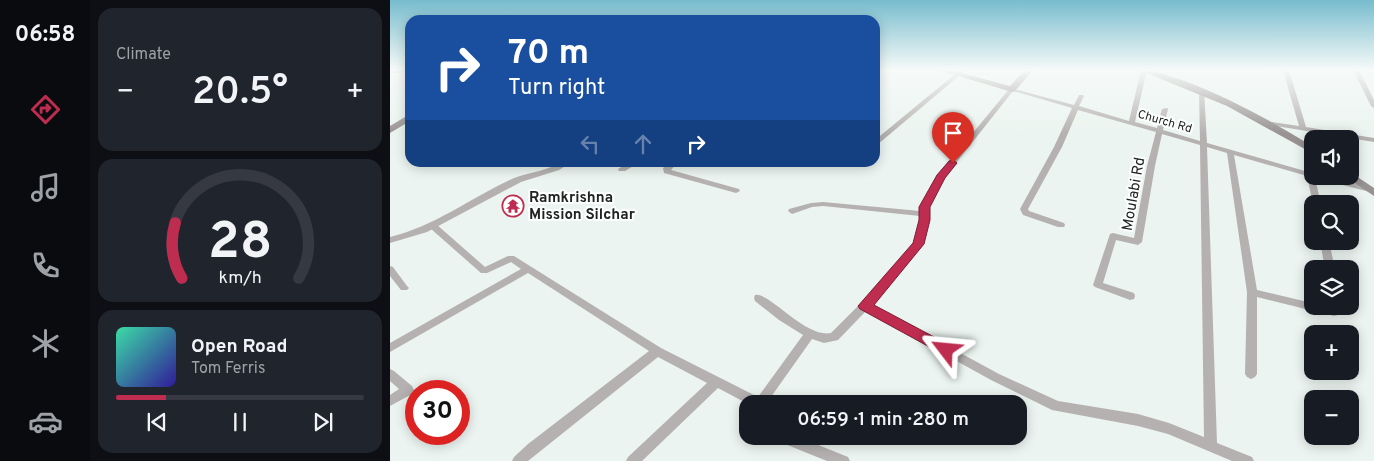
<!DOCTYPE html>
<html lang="en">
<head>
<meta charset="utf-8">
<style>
  body { margin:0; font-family:Overpass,sans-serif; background:#20242c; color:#f1f3f6; height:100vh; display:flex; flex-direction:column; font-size:19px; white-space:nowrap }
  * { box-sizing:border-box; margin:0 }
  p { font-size:16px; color:#9ea1a6 }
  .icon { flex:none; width:28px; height:28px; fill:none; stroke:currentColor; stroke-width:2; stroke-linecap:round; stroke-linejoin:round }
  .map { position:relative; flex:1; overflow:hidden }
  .side { display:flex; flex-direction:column; gap:8px; padding:8px; background:#0d0f14; width:300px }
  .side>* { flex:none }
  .hud { position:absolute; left:15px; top:15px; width:475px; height:152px; border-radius:15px; box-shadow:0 2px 12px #0003; background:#1a4fa0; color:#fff; overflow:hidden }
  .buttons { position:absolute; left:914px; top:130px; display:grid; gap:10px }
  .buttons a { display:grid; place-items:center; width:55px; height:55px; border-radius:10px; background:#171b24; box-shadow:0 2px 12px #0003; font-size:25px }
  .speed { position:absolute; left:15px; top:380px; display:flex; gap:10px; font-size:25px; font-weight:700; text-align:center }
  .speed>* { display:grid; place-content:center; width:65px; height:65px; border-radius:50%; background:#171b24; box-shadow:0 2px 12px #0003; line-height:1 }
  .speed .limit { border:8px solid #d22; background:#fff; color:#111 }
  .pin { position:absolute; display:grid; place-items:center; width:42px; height:42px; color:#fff; margin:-51px -21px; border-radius:50% 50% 50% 0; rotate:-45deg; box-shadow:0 0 5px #0007 }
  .pin .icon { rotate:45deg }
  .me { position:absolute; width:55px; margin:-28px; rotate:299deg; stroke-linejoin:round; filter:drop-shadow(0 0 4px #0008) }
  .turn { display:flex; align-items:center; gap:18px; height:105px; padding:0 20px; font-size:22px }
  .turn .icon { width:65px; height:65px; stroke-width:2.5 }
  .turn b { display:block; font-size:35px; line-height:42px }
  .lanes { display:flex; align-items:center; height:48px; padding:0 20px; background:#0003; justify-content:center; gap:25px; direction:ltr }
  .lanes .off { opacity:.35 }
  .big { font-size:38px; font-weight:600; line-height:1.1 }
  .side .widget { flex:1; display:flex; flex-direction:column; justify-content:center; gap:8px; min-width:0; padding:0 18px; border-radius:15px; background:#20242c }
  .side .dial { align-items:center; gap:0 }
  .dial svg { height:130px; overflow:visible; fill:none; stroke:#363941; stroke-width:7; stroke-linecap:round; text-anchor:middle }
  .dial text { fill:#f1f3f6; stroke:none }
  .song { display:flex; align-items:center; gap:15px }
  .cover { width:60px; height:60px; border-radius:8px; background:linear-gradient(135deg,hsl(160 70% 55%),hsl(250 70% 35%)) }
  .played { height:5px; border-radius:2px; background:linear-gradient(90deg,#be2d50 20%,#363941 20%) }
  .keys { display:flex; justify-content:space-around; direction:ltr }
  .heat { display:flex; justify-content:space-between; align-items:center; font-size:28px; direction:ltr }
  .trip { position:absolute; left:349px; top:395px; width:288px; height:50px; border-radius:15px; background:#171b24; box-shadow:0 2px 12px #0003; font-weight:600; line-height:50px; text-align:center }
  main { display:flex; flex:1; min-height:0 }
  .dock { display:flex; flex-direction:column; width:90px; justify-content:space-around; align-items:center; background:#090b0e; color:#9ea1a6 }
  .dock .icon { width:35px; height:35px }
  .dock .current { color:#be2d50 }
  .dock b { font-size:22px; color:#f1f3f6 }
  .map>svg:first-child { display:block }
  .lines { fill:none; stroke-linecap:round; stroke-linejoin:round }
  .minor { fill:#b5b1b1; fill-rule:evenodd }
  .tertiary { fill:#b5b1b1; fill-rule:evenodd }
  .secondary { fill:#989292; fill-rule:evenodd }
  .route { fill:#be2d50; stroke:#7c1d34 }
  .labels { text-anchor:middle; stroke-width:4; stroke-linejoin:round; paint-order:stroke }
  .far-street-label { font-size:12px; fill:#202322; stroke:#fdfffe }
  .street-label { font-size:15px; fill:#202322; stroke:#fdfffe }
  .poi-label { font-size:15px; font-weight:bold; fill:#202322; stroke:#fdfffe; text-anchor:start }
</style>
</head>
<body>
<main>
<nav class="dock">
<b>06:58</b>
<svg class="icon current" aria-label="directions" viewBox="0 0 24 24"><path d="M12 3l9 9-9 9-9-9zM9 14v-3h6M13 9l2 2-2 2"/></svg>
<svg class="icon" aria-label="music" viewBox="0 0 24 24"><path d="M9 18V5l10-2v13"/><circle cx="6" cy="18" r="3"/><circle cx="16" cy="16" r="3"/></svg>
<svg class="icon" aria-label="phone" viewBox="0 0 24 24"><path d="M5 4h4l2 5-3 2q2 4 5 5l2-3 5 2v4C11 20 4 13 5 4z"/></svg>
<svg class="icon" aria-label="climate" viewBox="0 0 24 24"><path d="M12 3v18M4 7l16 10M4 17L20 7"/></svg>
<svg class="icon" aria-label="car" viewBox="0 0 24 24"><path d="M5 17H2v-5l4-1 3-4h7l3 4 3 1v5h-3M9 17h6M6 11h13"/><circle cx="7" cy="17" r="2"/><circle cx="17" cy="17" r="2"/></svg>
</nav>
<section class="side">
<div class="widget"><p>Climate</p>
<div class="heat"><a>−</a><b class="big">20.5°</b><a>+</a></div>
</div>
<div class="widget dial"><svg viewBox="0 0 100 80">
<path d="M14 69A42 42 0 1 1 86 69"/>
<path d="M14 69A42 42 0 0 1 10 35" stroke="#be2d50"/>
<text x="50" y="56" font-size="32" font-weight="700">28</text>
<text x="50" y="72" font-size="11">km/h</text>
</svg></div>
<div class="widget">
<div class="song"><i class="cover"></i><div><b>Open Road</b><p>Tom Ferris</p></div></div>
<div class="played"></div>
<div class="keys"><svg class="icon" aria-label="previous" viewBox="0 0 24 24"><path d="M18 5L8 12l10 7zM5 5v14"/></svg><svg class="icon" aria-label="pause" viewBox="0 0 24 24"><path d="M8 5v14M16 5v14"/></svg><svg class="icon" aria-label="next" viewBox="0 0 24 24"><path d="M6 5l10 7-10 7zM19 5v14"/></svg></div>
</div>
</section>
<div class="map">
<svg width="984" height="461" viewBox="0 0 984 461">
  <rect width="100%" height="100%" fill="#ebf4f0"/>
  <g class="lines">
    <path class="minor" d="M570 70H576L487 145 485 146V140Z
      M751 70H757L745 122 767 128 772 109 777 108 778 109 773 130 810 141 809 91 814 90 817 143 922 173V176H938L983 188 984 190 980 192 925 178 931 204H923L917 176 844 155 867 290 922 303V306L941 308 942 306H952L948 315 944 316 867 297V374L865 377 861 379 857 377 855 374 857 292 837 153 817 147 827 443 862 457 864 461H842L778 434 748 426 662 410 601 380 476 311 448 340 434 343 422 339 376 404H358L328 388 252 461H236L238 457 317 383 268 357 138 461H122L124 457 138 444 259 351 138 273 0 352V343L131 269 121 262 97 273H91L40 228 39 226 43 223 46 224 95 267 118 256H124L271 348 368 397 413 335 389 320 365 301 364 298 365 295C380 292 415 338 441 333L471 303 525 243 531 220 530 216 433 206 422 207 402 214 398 211 399 209 421 203 433 202 530 211V207L548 175 620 88 684 105 689 95H693L694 96 689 106 739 121ZM623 91 682 108 664 147 630 209 633 215 668 227H674L675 225 674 223 639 211 638 209 672 147 688 110 766 132 757 166 744 238 723 233 720 234 703 285 705 287 740 300 744 299 745 296 744 293 713 283 726 240 748 245 752 242 765 166 772 134 810 145 814 437 779 423 748 414 668 401 609 374 482 305 534 244 539 220 538 207 554 178Z
      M893 70H899L916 127 984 138V142L880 125 879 124 882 122 909 126Z
      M963 70H969L984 100V108L981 106Z
      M240 162H250L235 171H229L228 169Z
      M280 162H288L281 170 349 189 350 191 346 193 274 173 273 168Z
      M455 162H463L457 167 453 165Z
      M930 241H939L945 269H935Z
      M0 266 3 267 17 286 19 288 17 290H11L0 276Z
      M0 369 4 371 22 386 24 390 22 394 0 406V395L9 389 0 381Z
      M384 436H406L458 457 460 461H437L385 440Z"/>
    <path class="tertiary" d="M171 162H182L169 170 131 182 37 232 0 243V237C46 226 82 197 124 178 140 172 157 171 171 162Z"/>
    <path class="secondary" d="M0 70H20V72L0 73Z
      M548 70H560L620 86 635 70H643L625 91 622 92Z
      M749 70C763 69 776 75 789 79 836 96 880 120 922 146V153L837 106Z
      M20 114V121L0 133V126Z
      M960 172 984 188V196L956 177 960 176Z"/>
  </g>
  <linearGradient id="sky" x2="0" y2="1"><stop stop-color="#77bcce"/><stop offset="0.52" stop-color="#f6faf8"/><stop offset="1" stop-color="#f6faf8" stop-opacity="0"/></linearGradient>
  <rect width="984" height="134" fill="url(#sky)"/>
  <path class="route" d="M563 160 567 163 555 178 540 207V220L534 244 484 305 561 346 563 350 561 354 556 356 470 309 468 306 523 243 529 220V207L547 175 559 161Z"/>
  <defs>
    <g id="temple-ring" transform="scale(1.125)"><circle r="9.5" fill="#fdfffe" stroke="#be2d50" stroke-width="1.5"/><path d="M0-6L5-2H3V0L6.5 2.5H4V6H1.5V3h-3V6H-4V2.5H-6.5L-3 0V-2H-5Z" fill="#be2d50"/></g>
  </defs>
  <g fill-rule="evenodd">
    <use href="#temple-ring" x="123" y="206"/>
  </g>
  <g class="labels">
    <g class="far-street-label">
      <text transform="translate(775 121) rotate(16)" y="4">Church Rd</text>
    </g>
    <g class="street-label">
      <text transform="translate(743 194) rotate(-80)" y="5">Moulabi Rd</text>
    </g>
    <g class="poi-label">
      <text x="139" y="202">Ramkrishna<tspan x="139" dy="17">Mission Silchar</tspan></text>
    </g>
  </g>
</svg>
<div class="buttons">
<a><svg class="icon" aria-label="sound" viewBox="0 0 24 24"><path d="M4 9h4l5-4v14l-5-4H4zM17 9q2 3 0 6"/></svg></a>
<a><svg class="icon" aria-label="search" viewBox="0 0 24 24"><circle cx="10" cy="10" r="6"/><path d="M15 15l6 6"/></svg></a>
<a><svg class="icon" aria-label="layers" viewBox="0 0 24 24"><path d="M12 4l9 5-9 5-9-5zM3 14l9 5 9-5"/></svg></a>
<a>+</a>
<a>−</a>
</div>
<div class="speed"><div class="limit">30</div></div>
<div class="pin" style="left:563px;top:163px;background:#d93025"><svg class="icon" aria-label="arrive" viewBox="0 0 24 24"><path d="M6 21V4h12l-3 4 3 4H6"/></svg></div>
<svg class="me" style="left:556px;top:350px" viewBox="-20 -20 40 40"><path d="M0-17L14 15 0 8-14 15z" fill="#be2d50" stroke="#fff" stroke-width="4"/></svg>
<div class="trip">06:59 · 1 min · 280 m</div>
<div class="hud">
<div class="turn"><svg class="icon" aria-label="right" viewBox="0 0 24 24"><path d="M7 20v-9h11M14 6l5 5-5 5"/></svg><div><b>70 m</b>Turn right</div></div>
<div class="lanes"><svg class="icon off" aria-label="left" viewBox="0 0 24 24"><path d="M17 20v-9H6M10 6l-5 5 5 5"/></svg><svg class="icon off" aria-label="ahead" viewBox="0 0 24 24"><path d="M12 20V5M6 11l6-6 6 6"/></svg><svg class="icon" aria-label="right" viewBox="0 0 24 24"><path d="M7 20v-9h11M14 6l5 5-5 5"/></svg></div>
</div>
</div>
</main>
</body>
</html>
